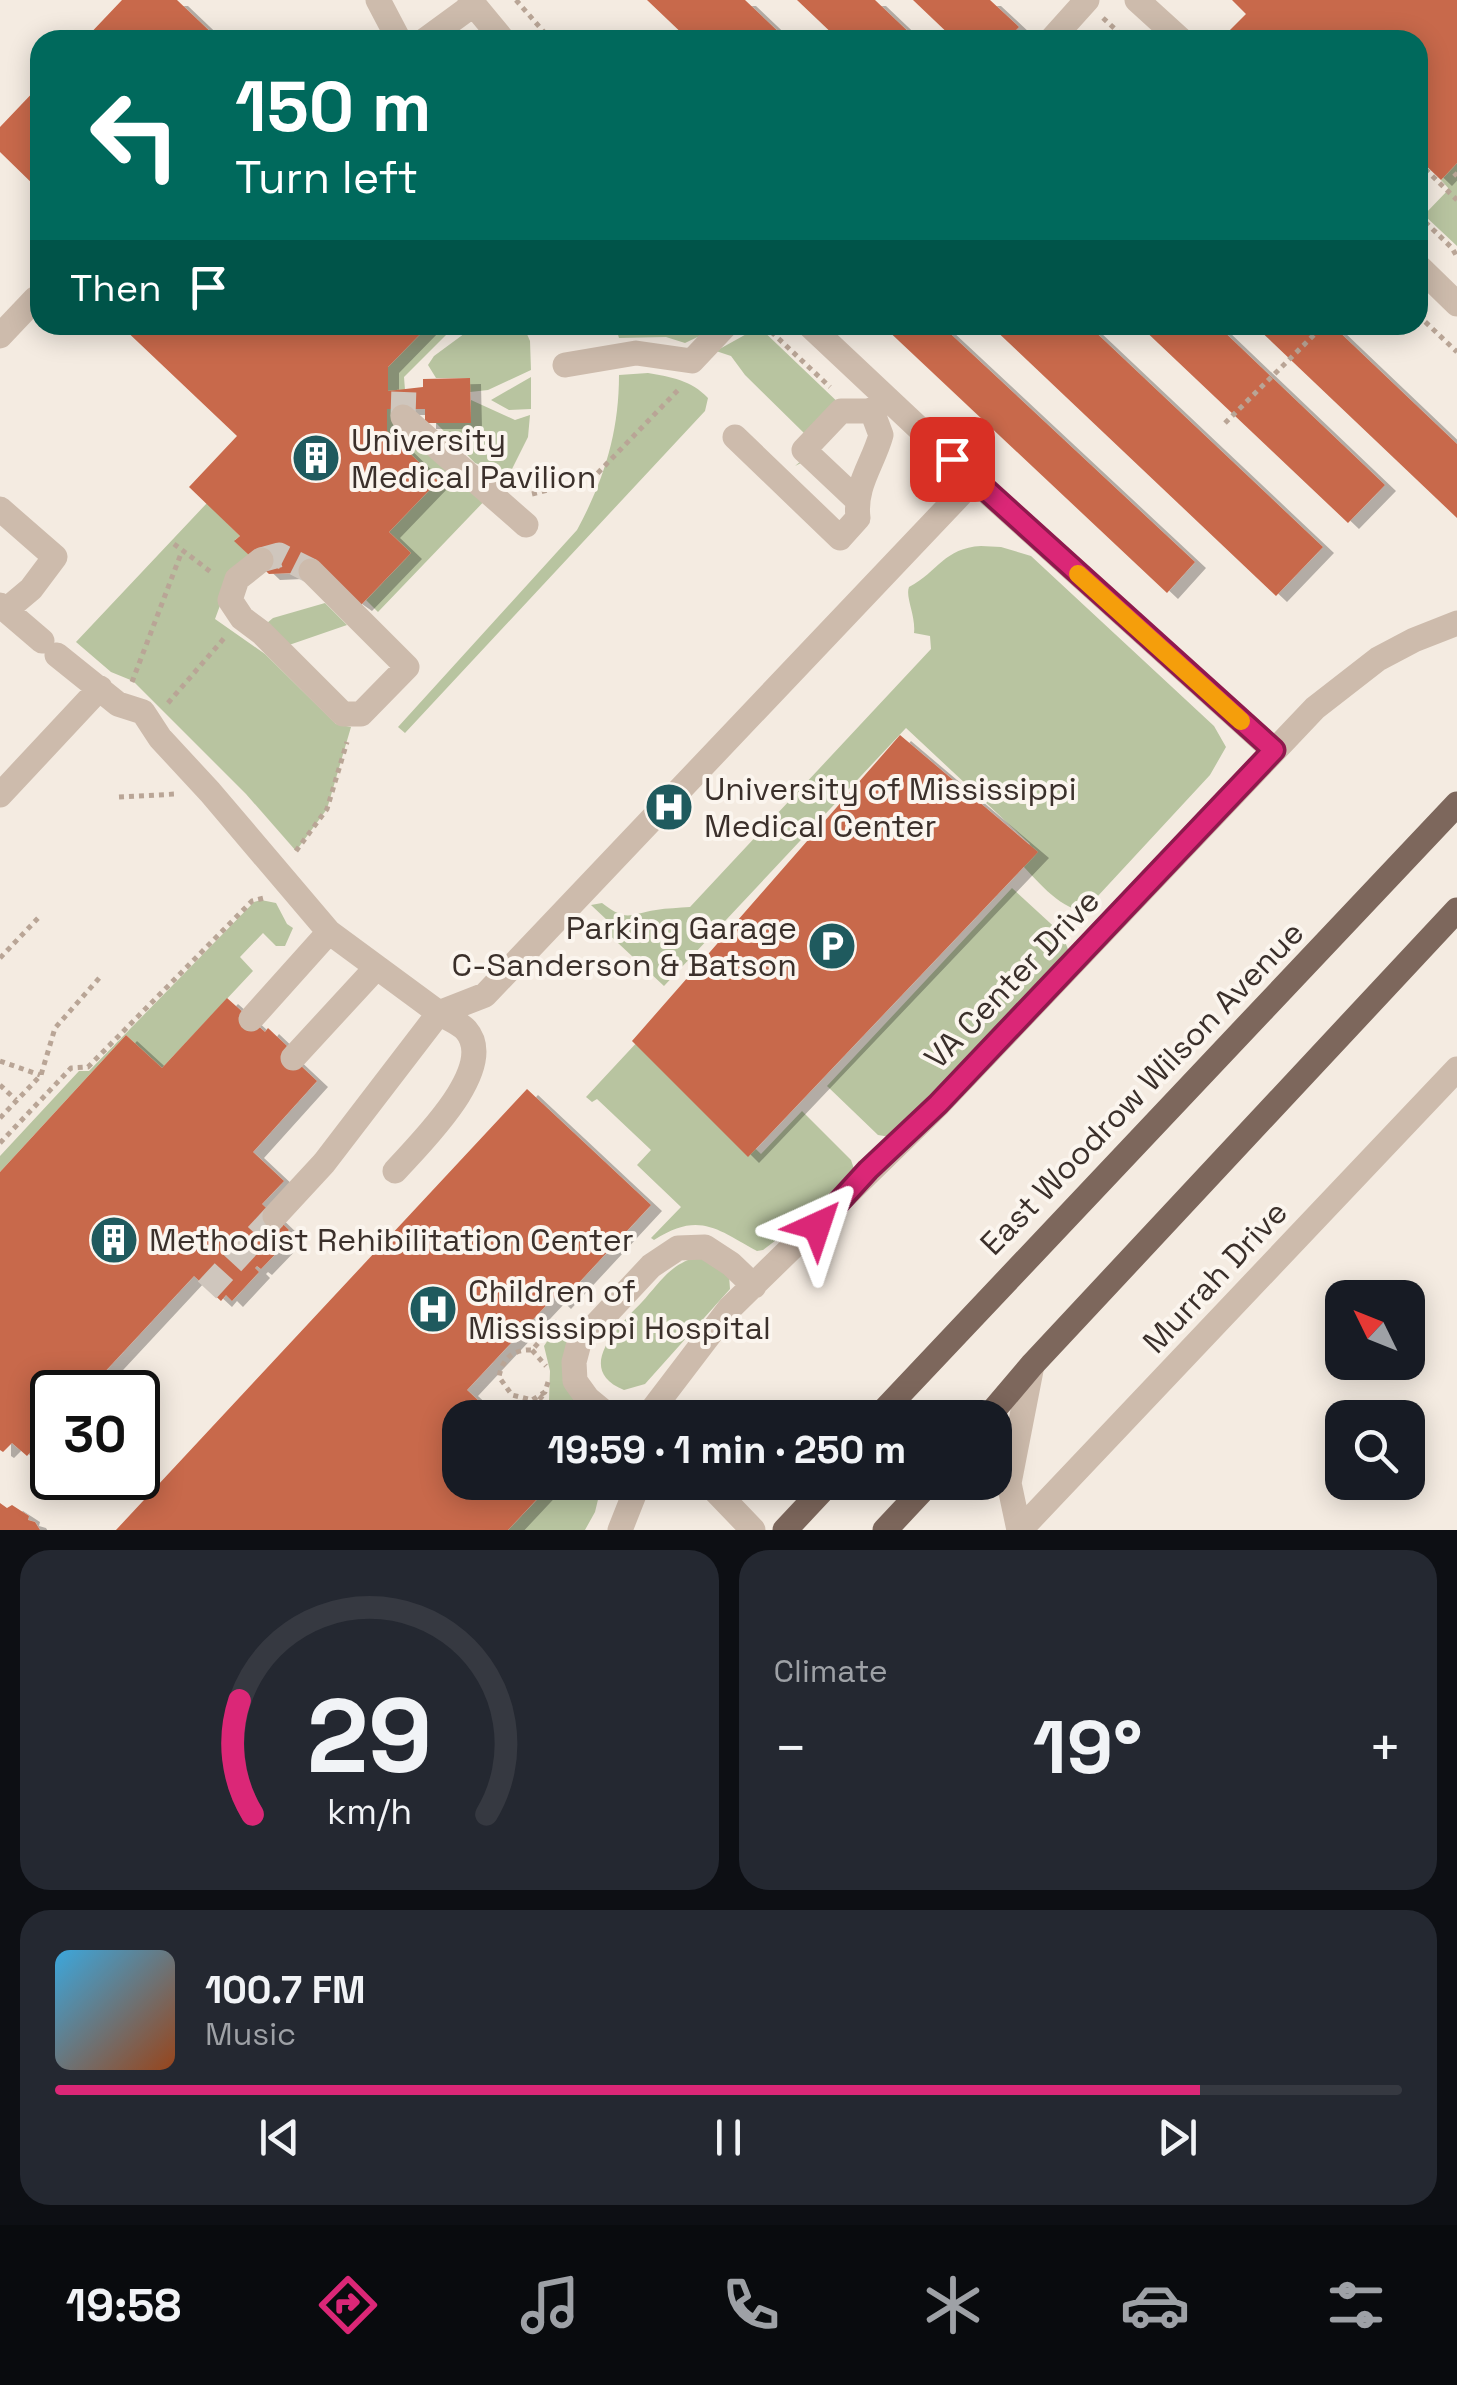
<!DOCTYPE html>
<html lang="en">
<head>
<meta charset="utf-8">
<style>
  body { margin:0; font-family:"Space Grotesk",sans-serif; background:#242831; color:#f1f3f6; height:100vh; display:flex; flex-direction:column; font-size:38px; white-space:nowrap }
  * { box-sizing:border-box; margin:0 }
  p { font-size:32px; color:#9ea1a6 }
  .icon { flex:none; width:55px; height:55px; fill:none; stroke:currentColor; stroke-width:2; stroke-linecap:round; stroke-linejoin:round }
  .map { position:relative; height:1530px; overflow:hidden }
  .details { display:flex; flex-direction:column; gap:20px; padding:20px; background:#0d0f14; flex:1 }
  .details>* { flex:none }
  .guide { position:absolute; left:30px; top:30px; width:1398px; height:305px; border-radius:30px; box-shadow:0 5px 25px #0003; background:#00695c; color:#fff; overflow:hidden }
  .needle { width:65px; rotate:313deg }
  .fabs { position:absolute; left:1325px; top:1280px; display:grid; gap:20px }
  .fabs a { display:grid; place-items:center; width:100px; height:100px; border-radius:20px; background:#171b24; box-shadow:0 5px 25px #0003; font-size:50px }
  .speed { position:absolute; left:30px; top:1370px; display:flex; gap:20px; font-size:50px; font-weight:700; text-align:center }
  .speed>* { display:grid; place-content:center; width:130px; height:130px; border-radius:50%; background:#171b24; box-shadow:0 5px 25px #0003; line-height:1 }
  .speed .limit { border:5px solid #111; border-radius:15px; background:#fff; color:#111 }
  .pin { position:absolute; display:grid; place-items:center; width:85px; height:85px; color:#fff; margin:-42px; border-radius:20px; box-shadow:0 5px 15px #0006 }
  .me { position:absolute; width:110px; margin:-55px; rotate:42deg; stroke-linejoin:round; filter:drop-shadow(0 0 8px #0008) }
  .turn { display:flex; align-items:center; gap:35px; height:210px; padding:0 40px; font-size:45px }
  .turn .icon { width:130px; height:130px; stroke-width:2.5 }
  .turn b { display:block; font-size:70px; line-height:85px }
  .then { display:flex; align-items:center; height:95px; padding:0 40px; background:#0003; gap:20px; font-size:38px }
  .big { font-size:75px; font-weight:700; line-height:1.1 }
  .details .card { flex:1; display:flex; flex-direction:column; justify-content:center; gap:15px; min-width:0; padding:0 35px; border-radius:30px; background:#242831 }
  .details .dial { align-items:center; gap:0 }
  .dial svg { height:260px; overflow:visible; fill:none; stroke:#363941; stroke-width:7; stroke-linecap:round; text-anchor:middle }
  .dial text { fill:#f1f3f6; stroke:none }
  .song { display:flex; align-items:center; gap:30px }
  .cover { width:120px; height:120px; border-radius:15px; background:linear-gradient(135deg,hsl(200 70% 55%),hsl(20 70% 35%)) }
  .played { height:10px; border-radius:5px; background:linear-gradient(90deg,#db2777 85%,#363941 85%) }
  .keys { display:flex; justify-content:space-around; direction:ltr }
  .heat { display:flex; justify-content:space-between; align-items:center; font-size:55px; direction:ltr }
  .details .tiles { flex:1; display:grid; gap:20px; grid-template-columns:1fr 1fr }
  .card:last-child { grid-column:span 2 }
  .trip { position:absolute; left:442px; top:1400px; width:570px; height:100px; border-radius:30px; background:#171b24; box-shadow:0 5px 25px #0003; font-weight:700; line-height:100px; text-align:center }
  .tab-bar { display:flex; height:160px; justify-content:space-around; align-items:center; background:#090b0e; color:#9ea1a6 }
  .tab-bar .icon { width:70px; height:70px }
  .tab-bar .current { color:#db2777 }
  .tab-bar b { font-size:45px; color:#f1f3f6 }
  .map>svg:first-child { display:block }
  .green { fill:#b8c4a0 }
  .building { fill:#c8694b; filter:url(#shadow) }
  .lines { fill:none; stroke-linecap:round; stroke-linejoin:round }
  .minor-tunnel { stroke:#cfc6bd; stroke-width:25; stroke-dasharray:25 12; stroke-linecap:butt }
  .path { stroke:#b9a596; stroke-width:5; stroke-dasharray:5 5; stroke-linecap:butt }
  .minor { stroke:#cdbbac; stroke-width:25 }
  .major { stroke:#7d675c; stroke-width:25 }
  .route-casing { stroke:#8e194d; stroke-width:25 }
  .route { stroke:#db2777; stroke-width:18 }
  .slow { stroke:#f59e0b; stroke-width:18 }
  .labels { text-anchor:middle; stroke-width:8; stroke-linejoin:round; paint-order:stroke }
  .poi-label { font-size:32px; fill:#3b302b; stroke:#fbf5ee; text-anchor:start }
  .street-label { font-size:32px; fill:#3b302b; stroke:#fbf5ee }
</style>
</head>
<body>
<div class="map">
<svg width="1457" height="1530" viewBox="0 0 1457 1530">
  <defs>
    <filter id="shadow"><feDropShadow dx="11" dy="6" stdDeviation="0" flood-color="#0004"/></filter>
  </defs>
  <rect width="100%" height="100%" fill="#f4ebe1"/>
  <path class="green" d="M1457 163V246L1424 215 1449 189 1441 180Z
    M429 325H456L404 377 405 390 388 391V367Z
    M476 325H523L530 341 531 370 488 390 470 392V378H436L428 365 434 356Z
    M615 325H676L682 331 689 325H709L708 332 685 343 666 337 619 338Z
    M759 327 845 409 801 463 795 466 801 461 806 435 745 375 731 356 716 351Z
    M648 373C671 377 691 380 708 398L705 411 405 733 398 727 577 530C604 480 619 433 619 375Z
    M531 377V409L509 410 491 400Z
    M471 400 515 420 530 415 528 437 509 475 475 463 436 423H470Z
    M387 409H405L492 493 378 612 366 600 411 553 389 532 438 481 387 431Z
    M207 503 240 536 235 540 251 557 232 573 215 619 265 654 336 724 351 727 327 809 296 851 246 794 133 681 111 672 76 642Z
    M981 546 1001 547 1031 556 1214 726 1226 747 1210 775 1084 911C1057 908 1036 878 1017 860L1030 844 906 728 664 986 603 929 608 921 591 905 602 903C628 923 629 914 656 910 667 908 679 908 690 907L931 649 930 636 914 633C916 616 905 597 909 587 939 571 944 548 981 546Z
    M325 603 347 625 289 645 267 623 273 618Z
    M1012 888 1062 934 1069 952 890 1137 878 1135 827 1086Z
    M261 900 276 903 287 924 293 928 285 946H276L263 933 240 957 253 971 162 1068 126 1035 0 1172V1156L79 1071H89L254 902Z
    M640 1039 761 1154 802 1111 851 1160 854 1169 851 1183 763 1250 757 1251C717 1229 699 1211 654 1240L651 1238 681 1207 637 1165 651 1150 597 1099 592 1102 586 1097Z
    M705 1258 729 1275 730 1289 645 1384 624 1390C572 1369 621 1324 642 1302 654 1289 666 1271 682 1263 689 1258 696 1259 705 1258Z
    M571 1328 573 1330 567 1347 593 1417H567L549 1400 550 1371 544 1346 554 1331Z
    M553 1483H602L595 1512 585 1530H508Z"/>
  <path class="building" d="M122 0H177L219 40H84Z
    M647 0H745L787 40H689Z
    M797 0H875L917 40H839Z
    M913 0H990L1019 27 1006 40H955Z
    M1232 0H1457V163L1441 180 1418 158V40H1230L1225 35 1246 14Z
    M40 85V191L0 152V127Z
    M120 325H429L388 367V391L423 387V379L470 378 471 423H425V409H387V431L438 481 389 532 411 553 361 605 314 572 269 574 234 541 240 536 189 487 237 436Z
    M882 325H941L1195 562 1167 593Z
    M990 325H1088L1323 547 1276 596Z
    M1139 325H1217L1385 485 1348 523Z
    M1254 325H1332L1457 444V518Z
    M900 735 1038 852 748 1157 632 1041Z
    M227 998 265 1032 268 1028 287 1046 284 1050 317 1081 253 1152 284 1181 262 1204 289 1230 283 1236 288 1241 261 1269 257 1266 255 1268 259 1272 232 1301 226 1295 221 1301 194 1276 86 1392H52V1428L27 1456 12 1443 3 1452 0 1450V1172L126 1035 162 1068Z
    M527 1089 651 1205 560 1303 554 1297 467 1390 497 1418H460V1482H553L508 1530H116Z
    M0 1503 7 1508 12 1505 29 1516 28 1520 35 1522 40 1530H0Z"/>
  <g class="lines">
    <path class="minor-tunnel" d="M403 417 404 385
      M261 560 279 555 311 571
      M207 1290 275 1216"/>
    <path class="path" d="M516 0 551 40
      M1103 18 1127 40
      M1418 162 1457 200
      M1454 173 1457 176
      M1418 215 1452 248 1457 257
      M1418 315 1457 352
      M764 325 830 387
      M1225 423 1324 325
      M532 494 592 479 680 388
      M174 544 211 572
      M132 682 182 551
      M168 703 226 636
      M119 797 176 794
      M296 851 327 809 347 742
      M0 958 40 916
      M0 1061 40 1075
      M0 1085 16 1100
      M0 1118 41 1075 55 1028 102 975
      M0 1143 71 1068 88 1067 252 901 264 898
      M532 1350 546 1366
      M548 1382 545 1392 532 1400 512 1395 499 1377C502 1359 513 1349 532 1350L561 1317
      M539 1396 564 1418"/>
    <path class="minor" d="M378 0 399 40
      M470 0 503 40
      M1137 0 1181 40
      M425 40 473 5
      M1051 40 1087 0
      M1418 266 1457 304
      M809 325 974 480 1274 751
      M0 336 35 299
      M565 365 636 353 692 361 725 326
      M403 417 526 525
      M735 437 840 538 858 518C854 486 873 464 881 435L872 411
      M804 450 841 411H872L882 400
      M804 450 856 499
      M0 509 55 557 31 589 6 610
      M261 560 237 579 230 600 242 618 262 633 343 714H361L407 667 311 571
      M0 605 42 641
      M57 655 118 704 143 712 160 738 210 792 329 932 439 1013 324 1163 275 1216
      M0 795 100 688
      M439 1013 485 995 974 480
      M251 1019 329 932
      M293 1058 376 968
      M395 1171C419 1144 499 1068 466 1030 460 1023 447 1018 439 1013
      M611 1418 588 1399 575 1381 574 1362 579 1343 651 1266 678 1248 705 1247 731 1264 754 1286
      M646 1418 729 1309 939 1104 1315 708 1378 659 1414 640 1457 623
      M707 1482 753 1530
      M620 1530 639 1482
      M1019 1530 1009 1483 1032 1365
      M1020 1530 1457 1069"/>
    <path class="major" d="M877 1418 1457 804
      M987 1418 1032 1365 1457 910
      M785 1530 830 1482
      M885 1530 930 1482"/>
  </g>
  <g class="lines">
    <g class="route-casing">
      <path id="route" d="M817 1226 868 1170 938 1104 1274 750 952 459"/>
    </g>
    <use href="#route" class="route"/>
    <path class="slow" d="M1078 574 1241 721"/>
  </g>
  <defs>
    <g id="building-disc" transform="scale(2.5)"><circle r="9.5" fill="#1f5a5e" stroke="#fbf5ee"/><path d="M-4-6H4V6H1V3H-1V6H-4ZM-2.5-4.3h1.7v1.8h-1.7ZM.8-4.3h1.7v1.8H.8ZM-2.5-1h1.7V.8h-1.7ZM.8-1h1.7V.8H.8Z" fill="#fff"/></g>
    <g id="hospital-disc" transform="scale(2.5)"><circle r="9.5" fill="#1f5a5e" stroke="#fbf5ee"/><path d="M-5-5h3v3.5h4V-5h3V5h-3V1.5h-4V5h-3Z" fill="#fff"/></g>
    <g id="parking-disc" transform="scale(2.5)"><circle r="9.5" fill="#1f5a5e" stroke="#fbf5ee"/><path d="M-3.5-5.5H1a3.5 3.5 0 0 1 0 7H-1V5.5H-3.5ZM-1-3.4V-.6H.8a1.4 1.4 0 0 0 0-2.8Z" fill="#fff"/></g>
  </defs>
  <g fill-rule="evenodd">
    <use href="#building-disc" x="316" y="458"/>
    <use href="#hospital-disc" x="669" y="807"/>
    <use href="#parking-disc" x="832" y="946"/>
    <use href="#building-disc" x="114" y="1240"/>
    <use href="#hospital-disc" x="433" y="1309"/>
  </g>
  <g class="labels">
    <g class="poi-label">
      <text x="351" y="451">University<tspan x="351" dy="37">Medical Pavilion</tspan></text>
      <text x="704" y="800">University of Mississippi<tspan x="704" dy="37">Medical Center</tspan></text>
      <text x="797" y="939" text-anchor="end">Parking Garage<tspan x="797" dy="37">C-Sanderson &amp; Batson</tspan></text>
      <text x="149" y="1251">Methodist Rehibilitation Center</text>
      <text x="468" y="1302">Children of<tspan x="468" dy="37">Mississippi Hospital</tspan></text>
    </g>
    <g class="street-label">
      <text transform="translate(1012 979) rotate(-46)" y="11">VA Center Drive</text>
      <text transform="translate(1142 1088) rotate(-46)" y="11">East Woodrow Wilson Avenue</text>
      <text transform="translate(1215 1277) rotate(-47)" y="11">Murrah Drive</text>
    </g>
  </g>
</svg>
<div class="fabs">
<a><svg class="needle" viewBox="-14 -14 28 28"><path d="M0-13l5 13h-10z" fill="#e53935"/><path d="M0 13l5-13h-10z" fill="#9ea1a6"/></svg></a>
<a><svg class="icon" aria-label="search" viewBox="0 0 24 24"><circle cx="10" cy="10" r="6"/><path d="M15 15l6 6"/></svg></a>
</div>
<div class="speed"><div class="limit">30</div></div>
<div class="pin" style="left:952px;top:459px;background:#d93025"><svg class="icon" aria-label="arrive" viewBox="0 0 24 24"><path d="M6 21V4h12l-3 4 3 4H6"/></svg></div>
<svg class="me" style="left:817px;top:1226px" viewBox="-20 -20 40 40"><path d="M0-17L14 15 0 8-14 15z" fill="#db2777" stroke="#fff" stroke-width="4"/></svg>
<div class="trip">19:59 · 1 min · 250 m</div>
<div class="guide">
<div class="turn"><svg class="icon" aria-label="left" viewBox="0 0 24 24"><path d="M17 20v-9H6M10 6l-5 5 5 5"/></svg><div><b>150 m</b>Turn left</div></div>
<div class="then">Then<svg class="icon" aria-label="arrive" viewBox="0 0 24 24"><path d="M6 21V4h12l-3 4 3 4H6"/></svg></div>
</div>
</div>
<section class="details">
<div class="tiles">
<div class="card dial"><svg viewBox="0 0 100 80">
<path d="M14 69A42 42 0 1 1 86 69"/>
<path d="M14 69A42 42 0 0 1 10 34" stroke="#db2777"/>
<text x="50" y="56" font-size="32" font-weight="700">29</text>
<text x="50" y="72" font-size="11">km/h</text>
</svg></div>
<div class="card"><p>Climate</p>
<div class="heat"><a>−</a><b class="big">19°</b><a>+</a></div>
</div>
<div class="card">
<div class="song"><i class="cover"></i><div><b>100.7 FM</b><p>Music</p></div></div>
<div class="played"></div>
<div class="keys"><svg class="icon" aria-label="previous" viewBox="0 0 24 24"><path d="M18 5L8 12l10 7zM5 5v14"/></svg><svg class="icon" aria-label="pause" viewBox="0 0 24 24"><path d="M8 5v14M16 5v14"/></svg><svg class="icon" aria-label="next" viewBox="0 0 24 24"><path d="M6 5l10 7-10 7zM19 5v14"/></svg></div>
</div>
</div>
</section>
<nav class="tab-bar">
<b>19:58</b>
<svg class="icon current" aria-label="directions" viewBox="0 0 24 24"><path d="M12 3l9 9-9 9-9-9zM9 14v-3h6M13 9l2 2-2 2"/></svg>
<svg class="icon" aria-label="music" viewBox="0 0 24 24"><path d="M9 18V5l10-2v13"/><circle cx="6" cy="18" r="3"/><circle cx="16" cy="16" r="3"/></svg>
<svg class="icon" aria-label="phone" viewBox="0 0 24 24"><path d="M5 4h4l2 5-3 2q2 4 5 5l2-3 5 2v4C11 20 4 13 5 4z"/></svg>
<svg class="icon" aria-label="climate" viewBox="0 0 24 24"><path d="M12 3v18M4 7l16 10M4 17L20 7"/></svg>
<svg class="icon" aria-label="car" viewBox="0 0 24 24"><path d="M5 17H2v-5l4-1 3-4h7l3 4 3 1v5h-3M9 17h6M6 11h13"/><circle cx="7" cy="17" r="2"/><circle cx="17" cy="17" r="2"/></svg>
<svg class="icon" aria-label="filters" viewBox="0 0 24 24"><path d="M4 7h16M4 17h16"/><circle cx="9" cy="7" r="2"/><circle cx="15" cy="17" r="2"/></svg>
</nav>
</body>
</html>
